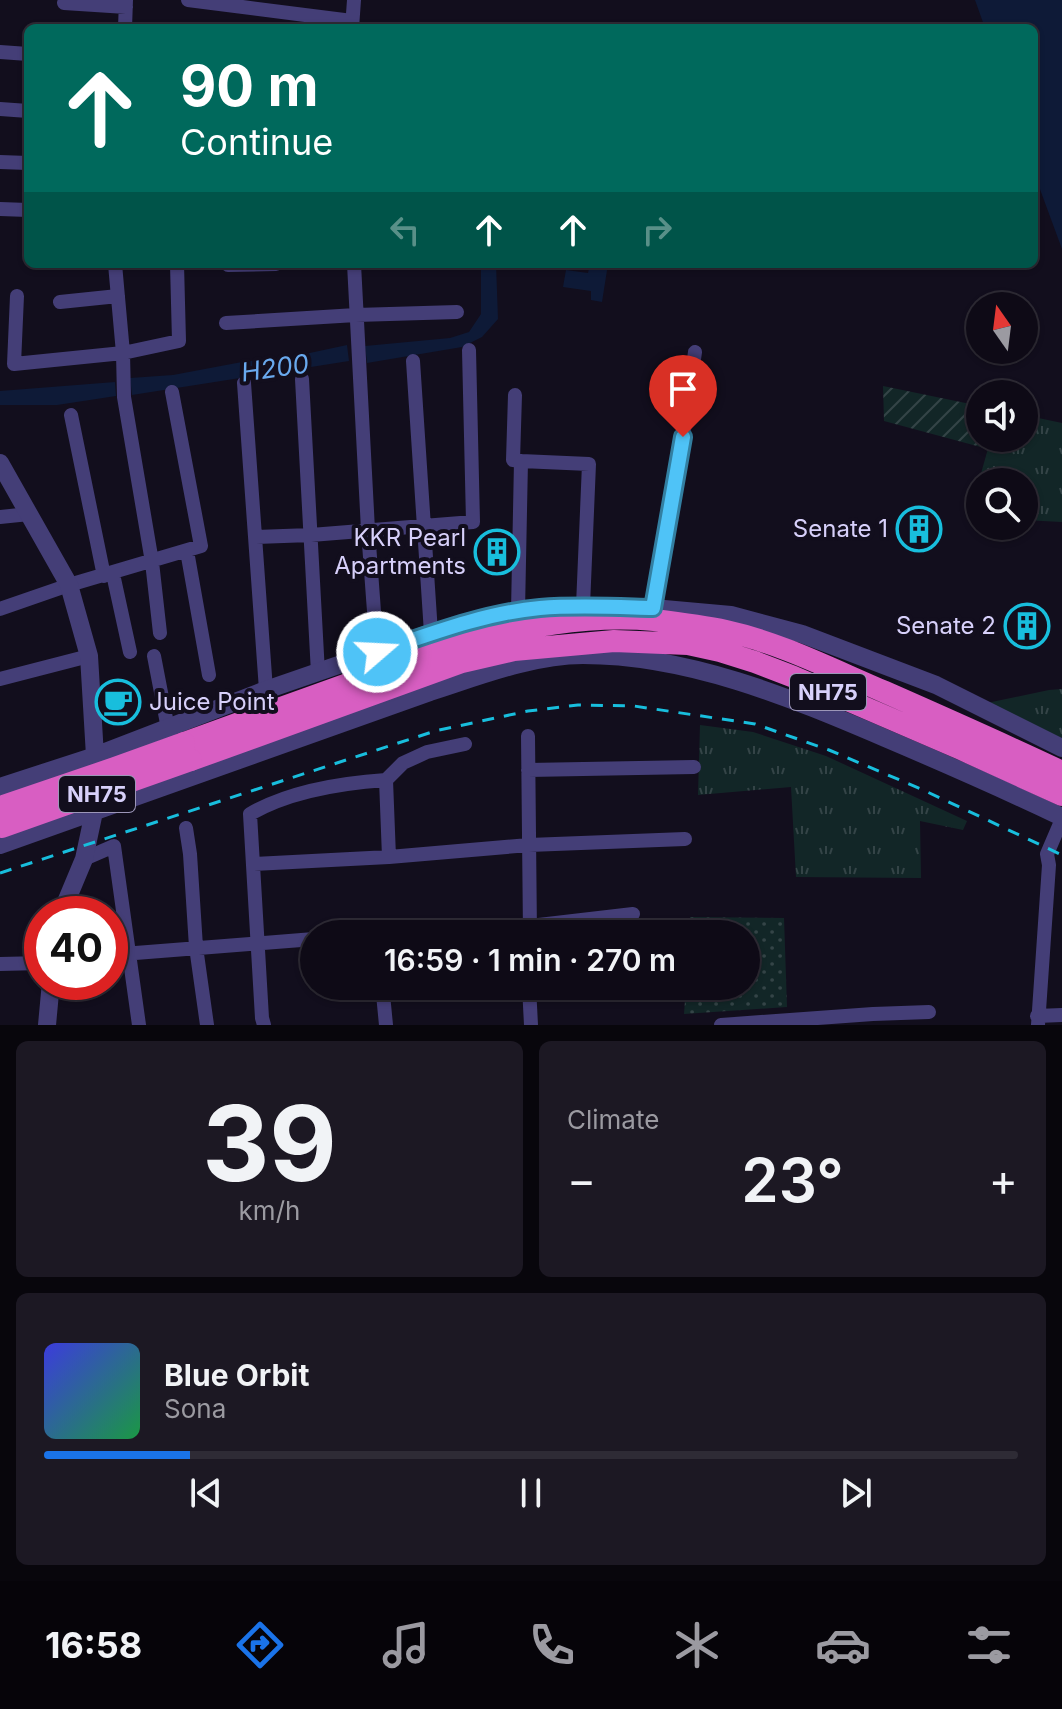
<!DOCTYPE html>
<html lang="en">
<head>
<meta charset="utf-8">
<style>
  body { margin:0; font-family:Inter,sans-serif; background:#1c1823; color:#f1f3f6; height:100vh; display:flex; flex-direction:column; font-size:30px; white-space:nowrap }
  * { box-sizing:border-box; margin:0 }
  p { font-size:26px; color:#9b9aa1 }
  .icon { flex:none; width:44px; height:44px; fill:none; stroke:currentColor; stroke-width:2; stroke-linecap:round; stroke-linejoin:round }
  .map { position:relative; height:1025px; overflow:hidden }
  .panel { display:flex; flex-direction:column; gap:16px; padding:16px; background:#08060c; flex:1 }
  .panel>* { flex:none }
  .hud { position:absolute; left:24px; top:24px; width:1014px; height:244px; border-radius:12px; box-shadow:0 2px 6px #0004,0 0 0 2px #2e2b35; background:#00695c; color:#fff; overflow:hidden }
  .needle { width:52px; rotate:346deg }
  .fabs { position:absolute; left:966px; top:292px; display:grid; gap:16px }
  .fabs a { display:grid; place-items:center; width:72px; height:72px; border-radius:50%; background:#0e0a16; box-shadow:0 2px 6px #0004,0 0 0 2px #2e2b35; font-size:40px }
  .speed { position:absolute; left:24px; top:896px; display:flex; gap:16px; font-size:40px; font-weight:700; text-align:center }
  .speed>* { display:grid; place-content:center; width:104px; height:104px; border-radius:50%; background:#0e0a16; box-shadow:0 2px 6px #0004,0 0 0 2px #2e2b35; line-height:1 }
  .speed .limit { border:12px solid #d22; background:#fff; color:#111 }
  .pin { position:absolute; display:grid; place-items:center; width:68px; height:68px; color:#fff; margin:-82px -34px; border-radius:50% 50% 50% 0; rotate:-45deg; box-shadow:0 0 8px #0007 }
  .pin .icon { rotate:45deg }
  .me { position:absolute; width:88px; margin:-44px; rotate:71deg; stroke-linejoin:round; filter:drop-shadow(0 0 6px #0008) }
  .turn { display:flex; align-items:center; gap:28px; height:168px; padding:0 24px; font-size:36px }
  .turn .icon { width:104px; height:104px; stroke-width:2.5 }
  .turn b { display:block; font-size:56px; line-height:68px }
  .lanes { display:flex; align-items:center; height:76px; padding:0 24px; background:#0003; justify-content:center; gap:40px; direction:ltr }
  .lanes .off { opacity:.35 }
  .big { font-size:60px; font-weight:600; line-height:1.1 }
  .panel .widget { flex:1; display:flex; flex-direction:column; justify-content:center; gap:12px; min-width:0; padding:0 28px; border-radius:12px; background:#1c1823 }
  .panel .dial { align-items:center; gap:0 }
  .dial b { font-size:104px; line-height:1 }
  .song { display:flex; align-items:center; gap:24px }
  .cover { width:96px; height:96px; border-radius:12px; background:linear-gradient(135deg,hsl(240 70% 55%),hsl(140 70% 35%)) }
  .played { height:8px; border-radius:4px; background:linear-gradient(90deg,#1a73e8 15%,#2e2b35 15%) }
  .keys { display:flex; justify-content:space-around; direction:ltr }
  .heat { display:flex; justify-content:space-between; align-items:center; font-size:44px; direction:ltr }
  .panel .tiles { flex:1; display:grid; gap:16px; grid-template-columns:1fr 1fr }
  .widget:last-child { grid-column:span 2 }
  .trip { position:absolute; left:300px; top:920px; width:460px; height:80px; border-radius:40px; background:#0e0a16; box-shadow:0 2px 6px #0004,0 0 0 2px #2e2b35; font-weight:600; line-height:80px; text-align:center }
  .menu { display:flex; height:128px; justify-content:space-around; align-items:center; background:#060409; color:#9b9aa1 }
  .menu .icon { width:56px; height:56px }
  .menu .current { color:#1a73e8 }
  .menu b { font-size:36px; color:#f1f3f6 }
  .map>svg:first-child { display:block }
  .grass { fill:url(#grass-tufts) }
  .park { fill:url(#park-dots) }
  .garden { fill:url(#garden-furrows) }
  .water { fill:#0e1a37 }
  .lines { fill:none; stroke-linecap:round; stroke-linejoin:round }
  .minor { stroke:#443e77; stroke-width:14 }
  .tertiary { stroke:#443e77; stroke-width:18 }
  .trunk { stroke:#d85ec2; stroke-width:22 }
  .rail { stroke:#18bedd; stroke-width:3; stroke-dasharray:12 10; stroke-linecap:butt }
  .trunk-bridge { stroke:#d85ec2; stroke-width:22 }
  .route-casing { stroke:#337fa1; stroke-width:20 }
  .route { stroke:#4fc3f7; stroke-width:14 }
  .labels { text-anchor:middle; stroke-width:8; stroke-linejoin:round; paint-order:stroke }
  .shield { fill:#120e1d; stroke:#9c96b8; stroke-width:2 }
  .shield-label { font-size:22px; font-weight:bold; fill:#d7d0fa }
  .poi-label { font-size:24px; fill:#d7d0fa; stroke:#120e1d; text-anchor:end }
  .water-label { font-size:26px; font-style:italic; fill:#69a9ee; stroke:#120e1d }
</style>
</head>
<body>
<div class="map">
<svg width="1062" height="1025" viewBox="0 0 1062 1025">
  <defs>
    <pattern id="grass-tufts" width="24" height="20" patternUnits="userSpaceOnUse" patternTransform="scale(2)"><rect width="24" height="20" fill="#122627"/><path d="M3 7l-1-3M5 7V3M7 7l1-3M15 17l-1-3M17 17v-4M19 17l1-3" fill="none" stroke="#344447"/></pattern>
    <pattern id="park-dots" width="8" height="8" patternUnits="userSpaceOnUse" patternTransform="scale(2)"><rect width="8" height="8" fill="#122627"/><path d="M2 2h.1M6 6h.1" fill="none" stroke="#344447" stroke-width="1.8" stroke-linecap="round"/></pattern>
    <pattern id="garden-furrows" width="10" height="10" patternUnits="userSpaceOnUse" patternTransform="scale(2)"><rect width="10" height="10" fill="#122627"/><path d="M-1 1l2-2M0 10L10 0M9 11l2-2" fill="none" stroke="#344447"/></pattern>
  </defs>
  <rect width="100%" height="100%" fill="#120e1d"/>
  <path class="grass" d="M1024 415 1062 423V522L1024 520V482H980V517L969 516 991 438H1024Z
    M1062 689V739L987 703 1049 690Z
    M700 725 753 732 826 756 967 821 963 830 920 821 921 878 796 877 791 787 698 795Z"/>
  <path class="park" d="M690 917 784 918 787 1007 684 1014 686 986H746V934H689Z"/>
  <path class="garden" d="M883 386 980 406V438H991L988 449 884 421Z"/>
  <path class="water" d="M975 0H1062V249L1034 173V28H985Z
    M481 264H496L498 319 482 337 462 347 367 363 365 346 450 338 469 332 481 314Z
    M590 264H608L602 302 591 300V291L563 287 566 270 588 273Z
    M347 345 349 361 132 395 130 378 173 375 242 362 291 357Z
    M115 382 116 396 57 405H0V391Z"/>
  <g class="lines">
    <path class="minor" d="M188 0 352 21
      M64 3 126 7
      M125 28 126 0
      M352 28 354 0
      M0 52 28 54
      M0 109 28 111
      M0 162 28 163
      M0 209 28 210
      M115 264 123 353 124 397 152 562 160 633
      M354 264 368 530 377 652
      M228 265 276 264
      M17 296 14 364 123 353 179 341 177 264
      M60 302 118 296
      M226 323 356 315 457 312
      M413 361 431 633
      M302 379 318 673
      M244 383 266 690
      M515 395 513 460 521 461
      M71 415 104 576
      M0 517 29 514
      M256 537 311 535 473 522 469 350
      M187 551 209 675
      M113 574 130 652
      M0 609 69 585 201 546 172 392
      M518 611 521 461 589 464 583 606
      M651 616 679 465 695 352
      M154 656 169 734
      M0 679 89 656
      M528 736 530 934
      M528 770 694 767
      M186 828 190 854 196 947 207 1025
      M389 857 529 845 685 839
      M84 859 114 846 139 1025
      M253 864 389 857 386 780
      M395 934 530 926 633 914
      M110 955 314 939
      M0 964 42 963
      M529 986 531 1025
      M1037 1016 1062 1015
      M264 1025 262 1018 250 814C288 792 342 783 386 780L403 763 427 752 465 744
      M386 1025 383 994 529 993 593 986
      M721 1025 873 1014 929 1012
      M1038 1025 1049 865 1047 854 1062 819"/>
    <path class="tertiary" d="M0 463 69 585 89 656 95 756V762L90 765
      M0 787 95 756 266 690 431 633 502 614 539 608 559 607 653 608 731 615 802 634 936 685 1062 748
      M0 845 430 692C477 677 532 655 583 655 688 655 789 697 885 738 944 763 1003 789 1062 817
      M61 914 84 859 94 812 99 804
      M47 1025 51 982"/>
    <path class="trunk" d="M184 743 456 645C520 627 587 614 654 620 678 623 702 626 726 631 781 643 833 670 885 692 944 718 1003 744 1062 772
      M191 760 462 662 514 650 614 641 688 644 720 651 755 662 794 677 961 749 1062 795"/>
    <path class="rail" d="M0 873 435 731 528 711 578 705 634 706 755 724 829 750 921 789 1062 855"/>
    <path class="trunk-bridge" d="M0 807 115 768 184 743
      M2 827 191 760"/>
  </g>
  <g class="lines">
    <g class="route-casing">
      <path id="route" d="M377 652C430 634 485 613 540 608 577 605 615 607 653 608L683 437"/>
    </g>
    <use href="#route" class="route"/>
  </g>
  <defs>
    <g id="building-ring" transform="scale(2.3)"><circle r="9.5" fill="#120e1d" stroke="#18bedd" stroke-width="1.5"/><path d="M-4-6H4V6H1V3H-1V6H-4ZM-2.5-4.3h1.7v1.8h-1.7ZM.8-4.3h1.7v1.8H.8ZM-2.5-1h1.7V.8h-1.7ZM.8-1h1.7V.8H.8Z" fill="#18bedd"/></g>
    <g id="cafe-ring" transform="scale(2.3)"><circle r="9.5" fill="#120e1d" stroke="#18bedd" stroke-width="1.5"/><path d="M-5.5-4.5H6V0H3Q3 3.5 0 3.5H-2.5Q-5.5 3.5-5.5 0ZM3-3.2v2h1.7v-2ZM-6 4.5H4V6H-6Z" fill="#18bedd"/></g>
  </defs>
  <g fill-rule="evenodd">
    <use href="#building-ring" x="919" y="529"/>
    <use href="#building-ring" x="497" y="552"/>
    <use href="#building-ring" x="1027" y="626"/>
    <use href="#cafe-ring" x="118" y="702"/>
  </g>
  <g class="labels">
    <g class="shield">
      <rect x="790" y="674" width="76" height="36" rx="6"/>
      <rect x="59" y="776" width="76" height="36" rx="6"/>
    </g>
    <g class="shield-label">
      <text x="828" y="700">NH75</text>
      <text x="97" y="802">NH75</text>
    </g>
    <g class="poi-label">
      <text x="888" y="537">Senate 1</text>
      <text x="466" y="546">KKR Pearl<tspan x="466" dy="28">Apartments</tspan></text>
      <text x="996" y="634">Senate 2</text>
      <text x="149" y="710" text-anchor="start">Juice Point</text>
    </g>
    <g class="water-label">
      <text transform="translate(275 368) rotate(-8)" y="9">H200</text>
    </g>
  </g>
</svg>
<div class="fabs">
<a><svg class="needle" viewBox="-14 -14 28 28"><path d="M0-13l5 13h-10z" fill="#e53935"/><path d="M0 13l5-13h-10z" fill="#9b9aa1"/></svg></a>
<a><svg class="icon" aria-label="sound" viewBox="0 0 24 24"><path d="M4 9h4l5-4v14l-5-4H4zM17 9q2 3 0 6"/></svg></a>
<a><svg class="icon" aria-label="search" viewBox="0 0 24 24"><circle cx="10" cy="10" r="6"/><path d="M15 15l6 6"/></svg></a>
</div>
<div class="speed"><div class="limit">40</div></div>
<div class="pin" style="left:683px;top:437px;background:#d93025"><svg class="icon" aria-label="arrive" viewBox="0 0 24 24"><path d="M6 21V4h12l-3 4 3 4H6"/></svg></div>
<svg class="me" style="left:377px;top:652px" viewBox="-20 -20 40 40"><circle r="17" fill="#4fc3f7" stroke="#fff" stroke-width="3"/><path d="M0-11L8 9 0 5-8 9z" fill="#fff"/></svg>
<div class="trip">16:59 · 1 min · 270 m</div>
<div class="hud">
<div class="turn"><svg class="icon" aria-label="ahead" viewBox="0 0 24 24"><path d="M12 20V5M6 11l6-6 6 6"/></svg><div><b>90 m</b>Continue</div></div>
<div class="lanes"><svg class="icon off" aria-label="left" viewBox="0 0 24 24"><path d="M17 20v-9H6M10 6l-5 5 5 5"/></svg><svg class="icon" aria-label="ahead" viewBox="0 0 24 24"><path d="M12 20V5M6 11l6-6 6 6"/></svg><svg class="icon" aria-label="ahead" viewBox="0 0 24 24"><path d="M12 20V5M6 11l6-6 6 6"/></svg><svg class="icon off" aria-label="right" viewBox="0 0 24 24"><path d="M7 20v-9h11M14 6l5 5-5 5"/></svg></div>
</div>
</div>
<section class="panel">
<div class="tiles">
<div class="widget dial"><b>39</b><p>km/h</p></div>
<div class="widget"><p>Climate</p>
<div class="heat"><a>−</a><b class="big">23°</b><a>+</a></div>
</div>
<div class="widget">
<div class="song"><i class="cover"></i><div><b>Blue Orbit</b><p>Sona</p></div></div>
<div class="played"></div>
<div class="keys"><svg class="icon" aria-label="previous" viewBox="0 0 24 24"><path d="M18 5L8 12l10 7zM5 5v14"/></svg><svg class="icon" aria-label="pause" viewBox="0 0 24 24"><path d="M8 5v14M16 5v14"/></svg><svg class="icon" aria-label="next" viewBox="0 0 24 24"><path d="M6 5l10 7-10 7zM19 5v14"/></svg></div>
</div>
</div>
</section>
<nav class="menu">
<b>16:58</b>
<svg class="icon current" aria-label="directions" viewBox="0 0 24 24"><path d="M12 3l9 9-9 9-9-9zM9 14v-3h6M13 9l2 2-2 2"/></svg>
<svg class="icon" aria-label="music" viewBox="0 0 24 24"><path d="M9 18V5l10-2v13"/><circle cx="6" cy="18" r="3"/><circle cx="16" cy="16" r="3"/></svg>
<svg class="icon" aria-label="phone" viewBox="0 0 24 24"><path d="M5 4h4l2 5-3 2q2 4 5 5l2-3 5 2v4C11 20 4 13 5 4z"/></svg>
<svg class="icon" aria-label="climate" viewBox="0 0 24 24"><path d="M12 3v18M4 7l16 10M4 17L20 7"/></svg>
<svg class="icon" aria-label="car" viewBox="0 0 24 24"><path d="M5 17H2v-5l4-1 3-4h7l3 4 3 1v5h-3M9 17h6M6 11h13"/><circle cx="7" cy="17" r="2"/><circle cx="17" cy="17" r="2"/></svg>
<svg class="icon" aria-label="filters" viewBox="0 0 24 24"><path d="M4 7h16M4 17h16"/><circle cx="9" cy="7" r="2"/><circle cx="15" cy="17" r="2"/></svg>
</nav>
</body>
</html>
